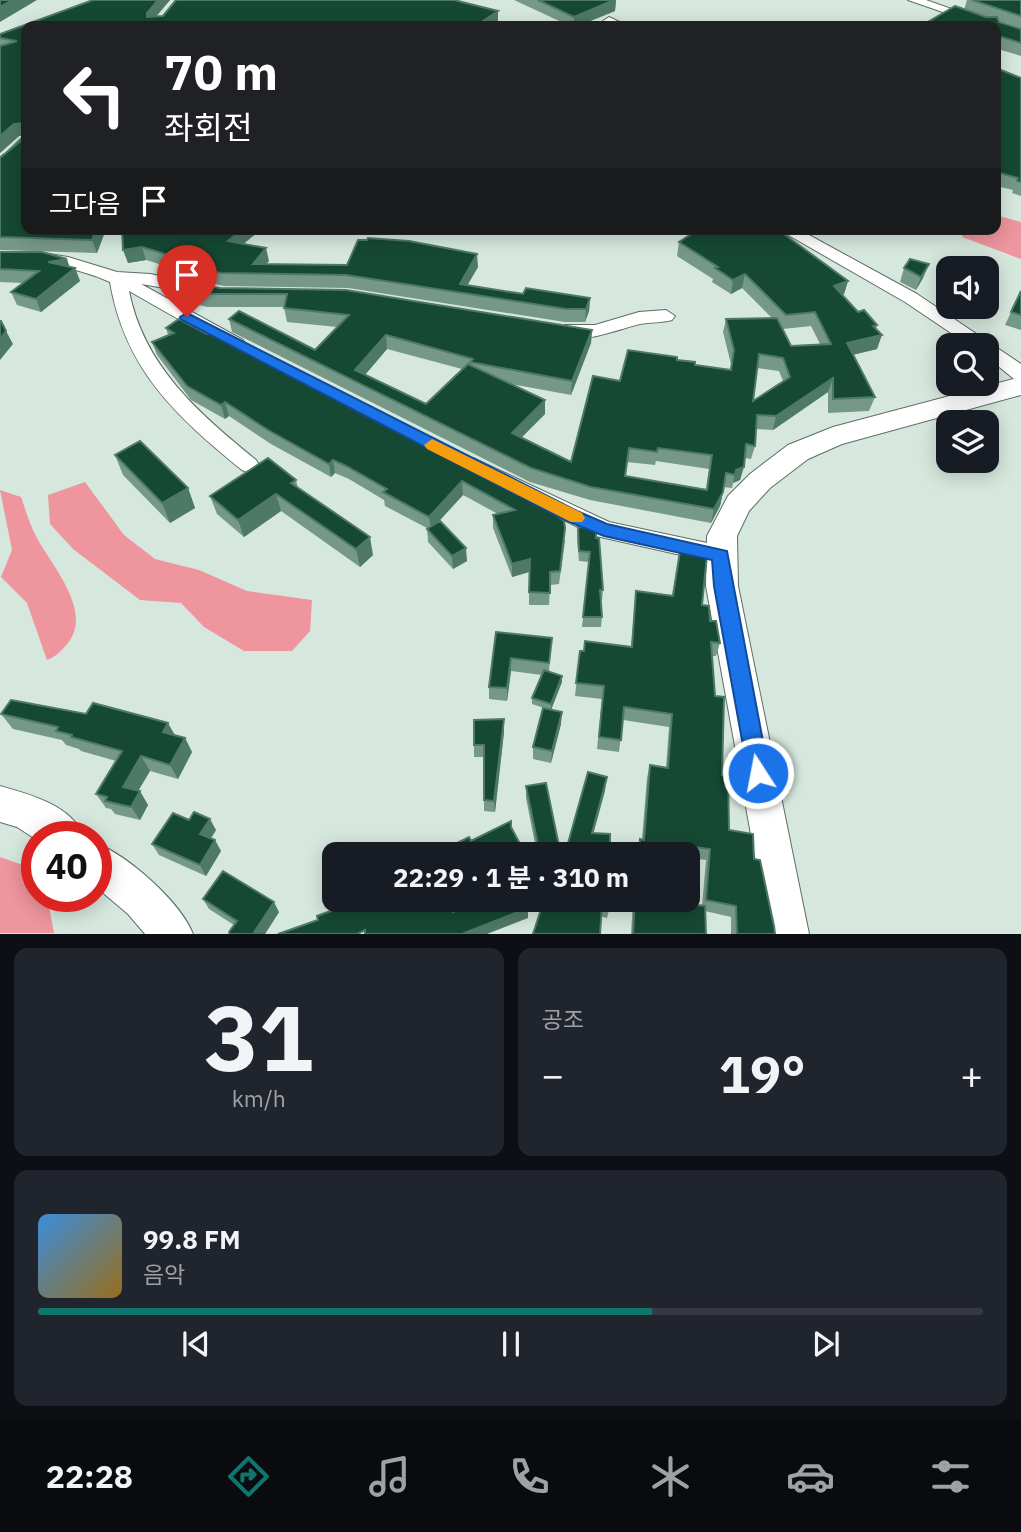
<!DOCTYPE html>
<html lang="ko">
<head>
<meta charset="utf-8">
<style>
  body { margin:0; font-family:"IBM Plex Sans","Noto Sans KR",sans-serif; background:#20242c; color:#f1f3f6; height:100vh; display:flex; flex-direction:column; font-size:26px; white-space:nowrap }
  * { box-sizing:border-box; margin:0 }
  p { font-size:23px; color:#9ea1a6 }
  .icon { flex:none; width:38px; height:38px; fill:none; stroke:currentColor; stroke-width:2; stroke-linecap:round; stroke-linejoin:round }
  .map { position:relative; height:934px; overflow:hidden }
  .details { display:flex; flex-direction:column; gap:14px; padding:14px; background:#0d0f14; flex:1 }
  .details>* { flex:none }
  .banner { position:absolute; left:21px; top:21px; width:980px; height:214px; border-radius:14px; box-shadow:0 4px 18px #0003; background:#202124; color:#fff; overflow:hidden }
  .controls { position:absolute; left:936px; top:256px; display:grid; gap:14px }
  .controls a { display:grid; place-items:center; width:63px; height:63px; border-radius:14px; background:#171b24; box-shadow:0 4px 18px #0003; font-size:35px }
  .speed { position:absolute; left:21px; top:821px; display:flex; gap:14px; font-size:35px; font-weight:700; text-align:center }
  .speed>* { display:grid; place-content:center; width:91px; height:91px; border-radius:50%; background:#171b24; box-shadow:0 4px 18px #0003; line-height:1 }
  .speed .limit { border:10px solid #d22; background:#fff; color:#111 }
  .pin { position:absolute; display:grid; place-items:center; width:60px; height:60px; color:#fff; margin:-72px -30px; border-radius:50% 50% 50% 0; rotate:-45deg; box-shadow:0 0 7px #0007 }
  .pin .icon { rotate:45deg }
  .me { position:absolute; width:77px; margin:-38px; rotate:349deg; stroke-linejoin:round; filter:drop-shadow(0 0 5px #0008) }
  .turn { display:flex; align-items:center; gap:24px; height:147px; padding:0 28px; font-size:32px }
  .turn .icon { width:91px; height:91px; stroke-width:2.5 }
  .turn b { display:block; font-size:49px; line-height:60px }
  .then { display:flex; align-items:center; height:66px; padding:0 28px; background:#0003; gap:14px; font-size:26px }
  .big { font-size:52px; font-weight:700; line-height:1.1 }
  .details .widget { flex:1; display:flex; flex-direction:column; justify-content:center; gap:10px; min-width:0; padding:0 24px; border-radius:14px; background:#20242c }
  .details .dial { align-items:center; gap:0 }
  .dial b { font-size:91px; line-height:1 }
  .song { display:flex; align-items:center; gap:21px }
  .cover { width:84px; height:84px; border-radius:10px; background:linear-gradient(135deg,hsl(210 70% 55%),hsl(40 70% 35%)) }
  .played { height:7px; border-radius:4px; background:linear-gradient(90deg,#0f766e 65%,#363941 65%) }
  .keys { display:flex; justify-content:space-around; direction:ltr }
  .heat { display:flex; justify-content:space-between; align-items:center; font-size:38px; direction:ltr }
  .details .tiles { flex:1; display:grid; gap:14px; grid-template-columns:1fr 1fr }
  .widget:last-child { grid-column:span 2 }
  .trip { position:absolute; left:322px; top:842px; width:378px; height:70px; border-radius:14px; background:#171b24; box-shadow:0 4px 18px #0003; font-weight:700; line-height:70px; text-align:center }
  .tabs { display:flex; height:112px; justify-content:space-around; align-items:center; background:#090b0e; color:#9ea1a6 }
  .tabs .icon { width:49px; height:49px }
  .tabs .active { color:#0f766e }
  .tabs b { font-size:32px; color:#f1f3f6 }
  .map>svg:first-child { display:block }
  .green { fill:#ee959d }
  .lines { fill:none; stroke-linecap:round; stroke-linejoin:round }
  .stream-far1 { stroke:#408466; stroke-width:3.5 }
  .stream { stroke:#408466; stroke-width:5 }
  .street-casing { stroke:#5d6d64; stroke-width:2 }
  .secondary-casing { stroke:#5d6d64; stroke-width:2 }
  .street { fill:#fff; fill-rule:evenodd }
  .secondary { fill:#fff; fill-rule:evenodd }
  .wall { fill:#769889; fill-rule:evenodd }
  .shaded-wall { fill:#4f7967 }
  .building { fill:#154934; stroke:#4f7967; stroke-width:2; fill-rule:evenodd }
  .route { fill:#1a73e8; stroke:#114b97; stroke-width:2 }
  .slow { fill:#f59e0b }
</style>
</head>
<body>
<div class="map">
<svg width="1021" height="934" viewBox="0 0 1021 934">
  <rect width="100%" height="100%" fill="#d6e8de"/>
  <path class="green" d="M996 215 1021 222V259L962 237 964 229H996Z
    M85 482 124 535 155 559 199 570 247 591 312 600 310 631 292 651H244L204 627 181 603 140 600 73 549 50 524 48 495Z
    M0 490 21 497C26 511 30 526 37 538 52 566 93 611 68 643 61 651 57 656 47 660L27 603 1 577 12 550Z
    M0 857 37 870V896H47L54 933H0Z"/>
  <g class="lines">
    <path class="stream-far1" d="M2 158 26 135"/>
    <path class="stream" d="M0 160 4 156"/>
    <g class="street-casing">
      <path id="street" d="M908 0H926L1000 26 996 29V26H983Z
        M609 17 628 26 605 24 603 21Z
        M778 229H798L917 294 1021 364V380L1014 379 987 357V345H969L905 302Z
        M0 252H36L68 257 117 272 150 274 206 285 209 289 200 294 141 284 243 340 245 344 243 348H229L129 291C144 367 199 413 256 460L259 465 256 470 249 473 242 470C176 416 125 370 110 282 74 266 40 262 0 262Z
        M666 310 675 316 672 320C662 323 650 322 640 324 621 328 570 350 556 331L565 325H595L639 312Z
        M473 458 609 522 721 546 729 549 732 555 729 561 721 564 596 536 466 471 463 466 466 461Z"/>
    </g>
    <g class="secondary-casing">
      <path id="secondary" d="M1021 377V395L842 444 808 459 770 488 749 511 737 536 738 586 809 934H769L706 586 707 536 728 496 750 474 788 445 833 427Z
        M0 786C29 794 73 806 83 836H37V840L17 827 0 822Z
        M96 843C128 856 180 901 193 934H145L128 914 96 887Z"/>
    </g>
    <use href="#street" class="street"/>
    <use href="#secondary" class="secondary"/>
  </g>
  <path class="wall" d="M93 0H170L156 16H163L176 0H460L458 1 498 11V22L492 26H26V229H106L97 253 0 250V158L23 139V136H19L0 153V34Z
    M514 0H616L615 11 578 26H570Z
    M967 0H1021V28L999 21V22L1021 29V56L998 49 964 10Z
    M996 68 1021 78V196L1012 193 1013 190 996 186Z
    M122 229 244 244 269 261 266 264 478 267 467 285 523 294 590 298 589 311 585 322H565L348 288 224 286 172 276 169 267 146 260 128 263Z
    M586 229H609L594 235Z
    M679 242 848 281 844 294 842 295 876 329 877 349 853 355 875 397 869 411 828 413V392L773 430 756 429 755 446 751 459 745 458 740 480 733 483 732 488 724 487 720 506 711 523 590 500 530 482 232 332 229 319 315 350 337 327 287 322 284 307H207L175 299 171 286 220 288 346 290 592 330 591 343 571 395 511 384 545 414 521 438 571 462 620 381 677 360 695 365 730 370 731 364 723 332 726 319 772 318 742 288 731 294 712 282 713 279 677 256ZM811 326 820 344 791 346 783 329ZM387 349 462 369 426 404 365 375ZM757 368 779 371 783 381 753 401ZM656 461 709 469 706 489 625 476 627 462 655 465Z
    M0 252 75 268 80 281 41 312 17 305 11 292 23 283 0 282Z
    M904 268 923 278 916 290 900 282Z
    M1021 291V330L1005 325Z
    M166 328 207 334 526 491 565 541 559 584 550 585 549 605H529V572L512 577 493 528V515L498 514 463 495 438 522 467 561 453 569 428 542 427 528 385 506 384 500 349 479 335 473 331 477 271 444 229 416 225 419 191 400 157 355 152 342 168 335Z
    M115 455 188 488 195 508 170 523 123 475Z
    M296 480 298 488 373 555 360 567 281 511 244 537 217 514 210 496Z
    M578 527 596 538 603 590 602 600H601L602 617 601 627H582L589 562 579 561 577 538Z
    M680 551 702 605 720 643 716 656H712L722 775 729 830 754 859 775 934H731V917L705 911 706 934H631L633 900H669V902L702 906 706 860 688 858V854H637L640 839H642L647 778 650 765 666 768 669 727 623 720 619 752 597 749 602 699 575 696 580 651 631 647 636 591 672 595Z
    M496 632 552 638 549 671 562 682 551 710 561 724 551 763 533 759V747L547 709 532 704V698L542 675 511 671 507 701 489 699V687Z
    M1 714 175 735 185 738 192 752 178 779 150 771 138 791 148 805 140 820 115 814 111 809 106 808 96 794 116 761 81 751 79 749 66 745 62 740 13 729Z
    M504 719V732L495 812 484 811V757H474V745Z
    M526 786 559 846V854H537L526 798Z
    M189 820 216 830 211 838 221 851 206 876 159 855 152 844Z
    M203 899 279 912 265 934H229V932L234 925 209 909Z
    M544 900 610 906 607 918Z"/>
  <path class="shaded-wall" d="M13 0H37L0 22V7Z
    M158 0H170L150 24V26L147 13Z
    M616 0 615 11 578 26H574V17Z
    M498 11V22L492 26H475Z
    M1002 37 998 49 996 50V40Z
    M23 123 26 135 19 136 0 153V136L14 124Z
    M96 229H106L97 253 92 240Z
    M243 229H262L231 254 228 241Z
    M594 229H609L594 235Z
    M142 247 146 260 128 263 123 250Z
    M266 248 269 261 258 274 253 264Z
    M477 254 478 267 463 293 460 284Z
    M67 259 71 271 75 268 80 281 41 312 36 299 48 262Z
    M929 264 923 278 916 290 921 277Z
    M745 274 742 288 731 294 733 280Z
    M848 281 844 294 830 300 834 286Z
    M590 298 589 311 585 322 586 309Z
    M877 325 873 337 882 335 877 349 843 357 847 343 873 326Z
    M592 330 591 343 571 395 572 381Z
    M6 331 13 344 0 360V339Z
    M386 335 387 349 358 383 355 370Z
    M833 378 828 392 773 430 776 416Z
    M545 400V414L512 447V433Z
    M225 402 229 416 225 419 221 405Z
    M333 460 335 473 331 477 329 464Z
    M744 467 740 480 733 483 736 470Z
    M462 481 463 495 431 530 429 517Z
    M188 488 195 508 170 523 162 503Z
    M723 492 720 506 711 523 714 509Z
    M276 494 281 511 244 537 238 520Z
    M370 537 373 555 360 567 356 549Z
    M466 548 467 561 453 569 452 556Z
    M530 559 529 572 512 577V564Z
    M511 658V671L507 701V688Z
    M562 676V682L551 710V704Z
    M562 712 561 724 551 763 552 751Z
    M504 719V732L495 812 494 801Z
    M168 723 176 737 163 732Z
    M185 738 192 752 178 779 170 765Z
    M141 756 150 771 132 801 123 787Z
    M607 777 605 791 590 846 592 833Z
    M140 791 148 805 140 820 131 807Z
    M210 819 216 830 207 845 200 834Z
    M215 840 221 851 206 876 200 865Z
    M520 844V854H503V852Z
    M502 849V854H492Z
    M274 902 279 912 265 934H253Z
    M528 908V918L487 934H462Z"/>
  <path class="building" d="M0 0H13L0 7Z
    M93 0H158L147 13V17L163 16 176 0H454L498 11 475 26H26V229H96L92 240 0 237V158L23 139V123L14 124 0 136V46L17 41 0 38V34Z
    M538 0H614L574 17Z
    M972 0H1021V16Z
    M955 6 986 17H997L999 22 1021 29V43L1002 37 996 40V26H921Z
    M996 68 1021 78V182L1017 181 1018 178 996 172Z
    M122 229H191L190 232 193 229H243L228 241 266 248 253 264 347 265 358 240H367L368 238 409 241 477 254 460 284 523 294 526 288 590 298 586 309H566L346 275 221 273 168 263 175 257 142 247 123 250Z
    M699 229H777L848 281 834 286 858 312 864 310 877 325 873 326 882 335 847 343 875 397 833 399V378L776 416 757 415 755 446 746 444 744 467 736 470 735 475 726 473 723 492 714 509 591 487 531 468 229 319 239 311 315 350 349 315 284 308 287 294H203L171 286 176 280 220 288 346 290 592 330 572 381 470 362 473 359 386 335 355 370 426 404 468 364 545 400 512 433 571 462 593 376 620 381 628 350 677 357V360L695 362V365L731 370 734 350 726 319 777 318 791 346 831 344 815 312 786 315 745 274 733 280 715 268 718 267 679 242ZM759 354 783 358 790 377 753 401ZM629 448 657 452 658 448 712 455 707 490 625 476Z
    M0 252H42L67 259 48 262 75 268 36 299 11 292 39 271 0 269Z
    M910 259 929 264 921 277 904 268Z
    M1021 291V315L1011 312Z
    M179 319 207 334 212 331 526 491 564 521 565 528 560 571 550 572V593L529 592 530 559 512 564 493 515 515 510 462 481 429 517 383 492 387 489 346 466 333 460 329 464 268 430 225 402 221 405 187 386 152 342 174 333 166 328Z
    M0 321H1L6 331 0 339Z
    M140 441 188 488 162 503 115 455Z
    M268 458 296 480 291 483 370 537 356 549 276 494 238 520 210 496Z
    M440 521 466 548 452 556 427 529Z
    M578 527 596 528V538H599L603 590H600L602 617H583L590 552 579 551Z
    M680 551 707 555 702 605 709 606 710 621H716L720 643 711 642 715 696 724 697 722 775 728 776 729 830 753 834 754 859 760 860 774 926 775 934H737L736 906 706 900 710 849 672 844V854H639L640 839 644 840 650 765 668 768 672 714 624 707 621 740 599 737 604 686 576 683 580 651H584L585 641 632 647 636 591 673 596Z
    M496 632 552 638 549 663 511 658 507 688 489 687Z
    M544 670 562 676 551 704 532 698Z
    M11 700 86 714 93 703 168 723 163 732 185 738 170 765 141 756 123 787 140 791 131 807 105 801 107 797 96 794 122 751 71 737 72 735 56 731 58 727 1 714Z
    M543 708 562 712 552 751 533 747Z
    M504 719 494 801 484 800V745H474V720Z
    M588 772 607 777 592 833 610 834V854H565Z
    M546 783 559 846 539 850 526 786Z
    M194 812 210 819 200 834 215 840 200 865 152 844 173 813 189 820Z
    M511 821V827L520 844 503 852 502 849 492 854H435L469 837 471 841Z
    M223 871 274 902 253 934H230L229 932 237 921 203 899Z
    M361 900H449L453 912 488 900H525L528 908 462 934H365V930L357 934H278L318 920 317 916Z
    M544 900H610V906L602 905 600 934H533Z
    M635 900H669V902L705 906 706 934H633Z"/>
  <path class="route" d="M187 313 577 511 607 524 727 551 769 773 766 780 758 783 751 780 748 773 714 586 712 560 604 536 565 520 182 320 180 317Z"/>
  <path class="slow" d="M432 439 582 513 585 518 582 522H571L427 449 424 445Z"/>
</svg>
<div class="controls">
<a><svg class="icon" aria-label="sound" viewBox="0 0 24 24"><path d="M4 9h4l5-4v14l-5-4H4zM17 9q2 3 0 6"/></svg></a>
<a><svg class="icon" aria-label="search" viewBox="0 0 24 24"><circle cx="10" cy="10" r="6"/><path d="M15 15l6 6"/></svg></a>
<a><svg class="icon" aria-label="layers" viewBox="0 0 24 24"><path d="M12 4l9 5-9 5-9-5zM3 14l9 5 9-5"/></svg></a>
</div>
<div class="speed"><div class="limit">40</div></div>
<div class="pin" style="left:187px;top:317px;background:#d93025"><svg class="icon" aria-label="arrive" viewBox="0 0 24 24"><path d="M6 21V4h12l-3 4 3 4H6"/></svg></div>
<svg class="me" style="left:758px;top:773px" viewBox="-20 -20 40 40"><circle r="17" fill="#1a73e8" stroke="#fff" stroke-width="3"/><path d="M0-11L8 9 0 5-8 9z" fill="#fff"/></svg>
<div class="trip">22:29 · 1 분 · 310 m</div>
<div class="banner">
<div class="turn"><svg class="icon" aria-label="left" viewBox="0 0 24 24"><path d="M17 20v-9H6M10 6l-5 5 5 5"/></svg><div><b>70 m</b>좌회전</div></div>
<div class="then">그다음<svg class="icon" aria-label="arrive" viewBox="0 0 24 24"><path d="M6 21V4h12l-3 4 3 4H6"/></svg></div>
</div>
</div>
<section class="details">
<div class="tiles">
<div class="widget dial"><b>31</b><p>km/h</p></div>
<div class="widget"><p>공조</p>
<div class="heat"><a>−</a><b class="big">19°</b><a>+</a></div>
</div>
<div class="widget">
<div class="song"><i class="cover"></i><div><b>99.8 FM</b><p>음악</p></div></div>
<div class="played"></div>
<div class="keys"><svg class="icon" aria-label="previous" viewBox="0 0 24 24"><path d="M18 5L8 12l10 7zM5 5v14"/></svg><svg class="icon" aria-label="pause" viewBox="0 0 24 24"><path d="M8 5v14M16 5v14"/></svg><svg class="icon" aria-label="next" viewBox="0 0 24 24"><path d="M6 5l10 7-10 7zM19 5v14"/></svg></div>
</div>
</div>
</section>
<nav class="tabs">
<b>22:28</b>
<svg class="icon active" aria-label="directions" viewBox="0 0 24 24"><path d="M12 3l9 9-9 9-9-9zM9 14v-3h6M13 9l2 2-2 2"/></svg>
<svg class="icon" aria-label="music" viewBox="0 0 24 24"><path d="M9 18V5l10-2v13"/><circle cx="6" cy="18" r="3"/><circle cx="16" cy="16" r="3"/></svg>
<svg class="icon" aria-label="phone" viewBox="0 0 24 24"><path d="M5 4h4l2 5-3 2q2 4 5 5l2-3 5 2v4C11 20 4 13 5 4z"/></svg>
<svg class="icon" aria-label="climate" viewBox="0 0 24 24"><path d="M12 3v18M4 7l16 10M4 17L20 7"/></svg>
<svg class="icon" aria-label="car" viewBox="0 0 24 24"><path d="M5 17H2v-5l4-1 3-4h7l3 4 3 1v5h-3M9 17h6M6 11h13"/><circle cx="7" cy="17" r="2"/><circle cx="17" cy="17" r="2"/></svg>
<svg class="icon" aria-label="filters" viewBox="0 0 24 24"><path d="M4 7h16M4 17h16"/><circle cx="9" cy="7" r="2"/><circle cx="15" cy="17" r="2"/></svg>
</nav>
</body>
</html>
